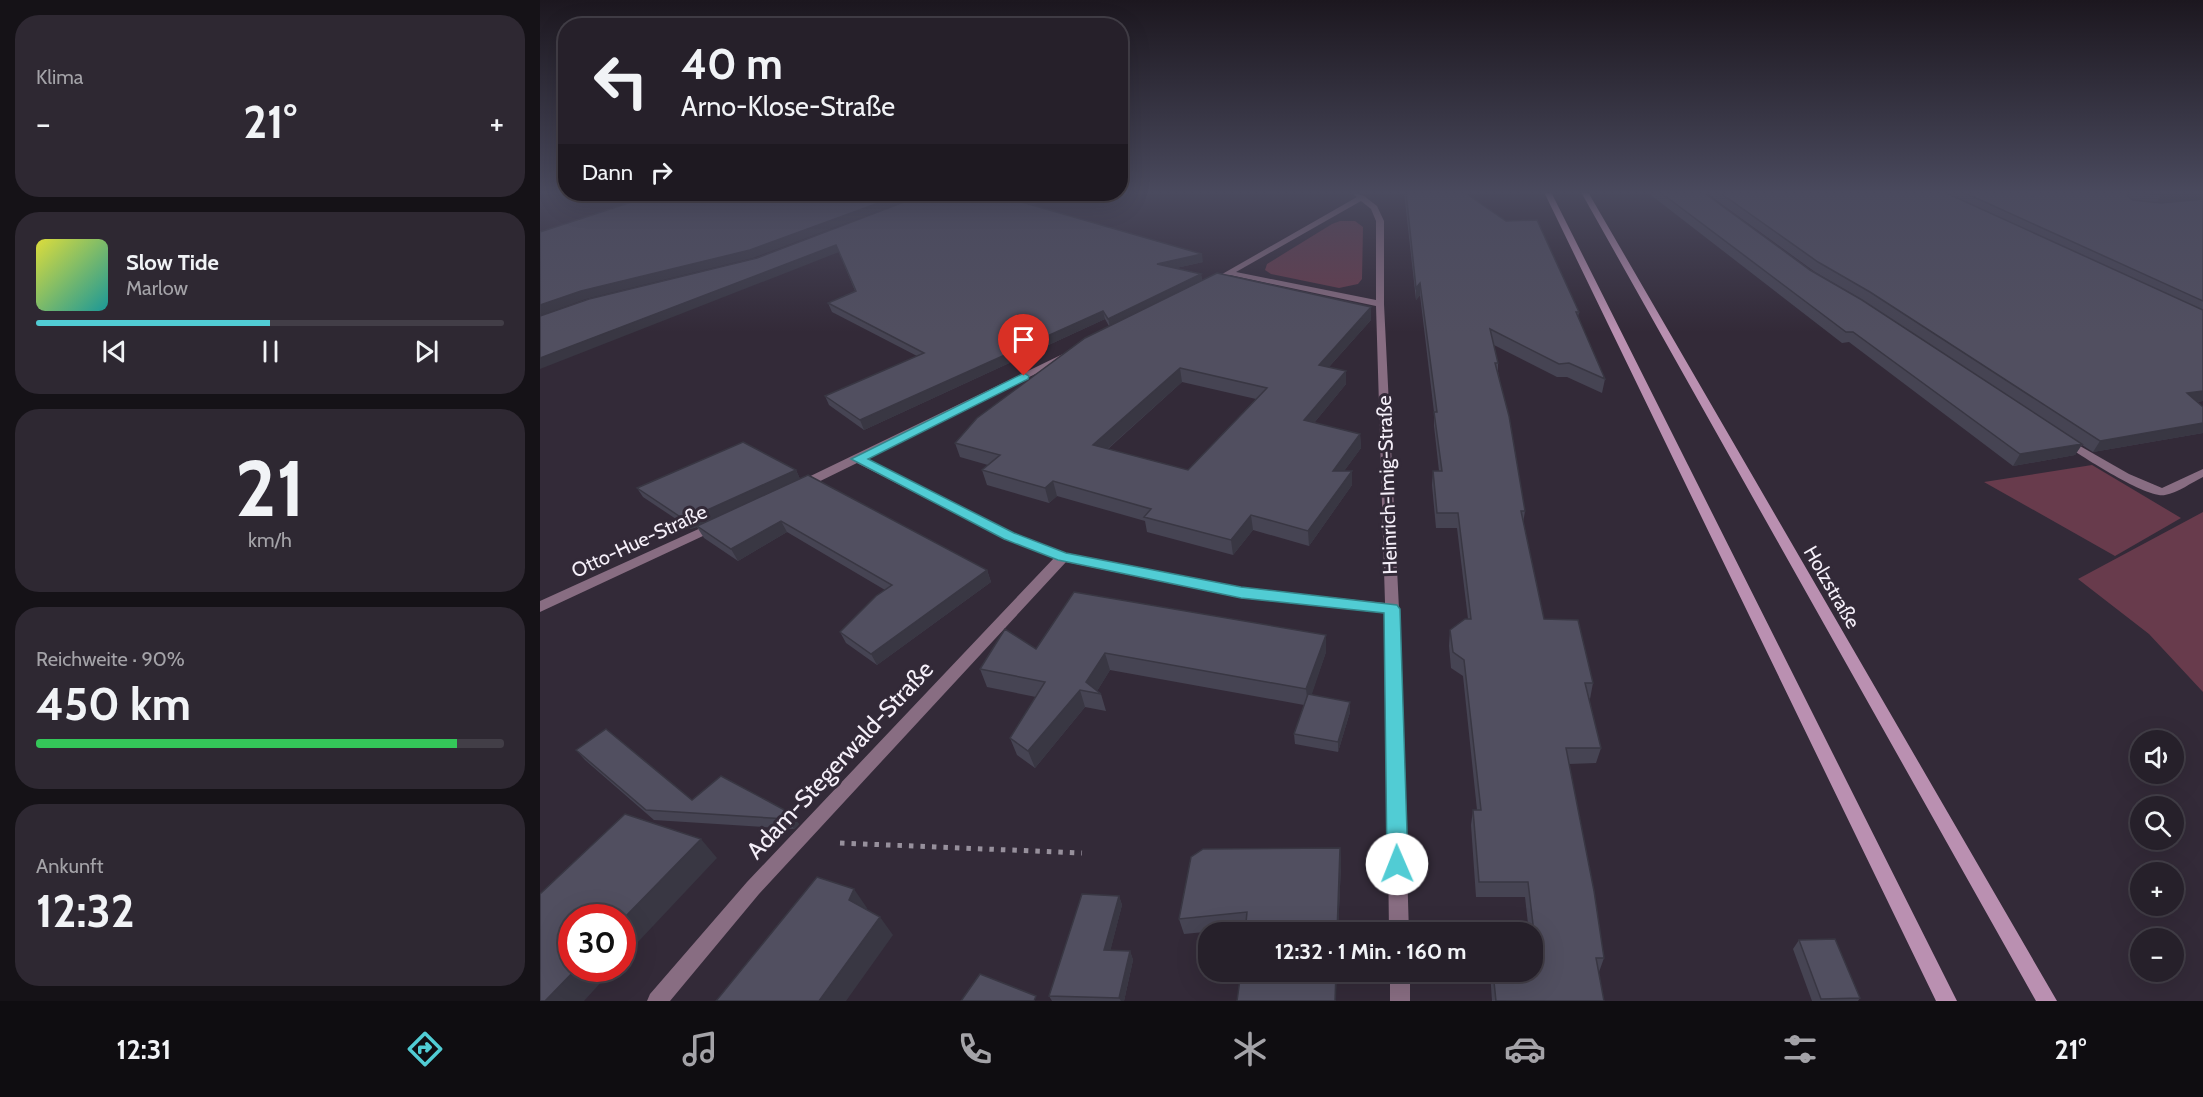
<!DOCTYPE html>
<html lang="de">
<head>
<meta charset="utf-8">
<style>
  body { margin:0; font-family:Cabin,sans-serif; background:#2e2832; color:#f1f3f6; height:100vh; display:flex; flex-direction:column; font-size:22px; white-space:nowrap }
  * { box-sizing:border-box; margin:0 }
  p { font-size:20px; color:#a4a3a8 }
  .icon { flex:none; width:33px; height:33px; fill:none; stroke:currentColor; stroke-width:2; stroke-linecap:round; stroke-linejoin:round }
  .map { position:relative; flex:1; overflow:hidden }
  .details { display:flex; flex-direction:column; gap:15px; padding:15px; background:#151217; width:540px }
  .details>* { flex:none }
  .guide { position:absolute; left:18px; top:18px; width:570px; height:183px; border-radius:24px; box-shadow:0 6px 24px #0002,0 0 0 2px #423e47; background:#26202a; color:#f1f3f6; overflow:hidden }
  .buttons { position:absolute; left:1590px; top:730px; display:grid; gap:12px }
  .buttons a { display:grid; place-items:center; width:54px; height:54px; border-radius:50%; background:#26202a; box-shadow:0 6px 24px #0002,0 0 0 2px #423e47; font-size:30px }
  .speed { position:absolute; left:18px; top:904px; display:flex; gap:12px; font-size:30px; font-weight:700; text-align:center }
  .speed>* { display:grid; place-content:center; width:78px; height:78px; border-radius:50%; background:#26202a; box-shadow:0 6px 24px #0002,0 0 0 2px #423e47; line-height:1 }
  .speed .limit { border:9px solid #d22; background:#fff; color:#111 }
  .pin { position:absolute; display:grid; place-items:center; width:51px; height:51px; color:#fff; margin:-62px -26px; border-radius:50% 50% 50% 0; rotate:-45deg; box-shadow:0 0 6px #0007 }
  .pin .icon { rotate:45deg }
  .me { position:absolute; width:66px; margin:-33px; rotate:359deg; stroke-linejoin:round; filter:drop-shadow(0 0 4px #0008) }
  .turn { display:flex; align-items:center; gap:21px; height:126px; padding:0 24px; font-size:27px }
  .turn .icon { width:78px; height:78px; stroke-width:2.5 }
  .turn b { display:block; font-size:42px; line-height:51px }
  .then { display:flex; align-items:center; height:57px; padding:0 24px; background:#0003; gap:12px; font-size:22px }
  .big { font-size:45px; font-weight:700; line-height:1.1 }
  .details .tile { flex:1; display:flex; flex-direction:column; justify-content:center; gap:9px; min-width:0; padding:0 21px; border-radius:24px; background:#2e2832 }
  .details .dial { align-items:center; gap:0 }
  .dial b { font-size:78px; line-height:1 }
  .song { display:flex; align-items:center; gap:18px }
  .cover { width:72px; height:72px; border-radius:9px; background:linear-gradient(135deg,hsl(60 70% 55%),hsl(180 70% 35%)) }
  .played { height:6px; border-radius:3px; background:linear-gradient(90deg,#51ccd4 50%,#423e47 50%) }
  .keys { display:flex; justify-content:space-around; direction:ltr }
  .heat { display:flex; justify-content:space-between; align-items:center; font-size:33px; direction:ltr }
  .charge { height:9px; border-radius:4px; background:linear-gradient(90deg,#34c759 90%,#423e47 0) }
  .trip { position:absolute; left:658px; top:922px; width:345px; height:60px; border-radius:24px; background:#26202a; box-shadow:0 6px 24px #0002,0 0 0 2px #423e47; font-weight:700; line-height:60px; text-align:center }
  .menu { display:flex; height:96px; justify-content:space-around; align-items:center; background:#0f0d11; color:#a4a3a8 }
  .menu .icon { width:42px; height:42px }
  .menu .on { color:#51ccd4 }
  .menu b { font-size:27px; color:#f1f3f6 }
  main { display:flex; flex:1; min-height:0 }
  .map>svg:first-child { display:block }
  .green { fill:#683b4c }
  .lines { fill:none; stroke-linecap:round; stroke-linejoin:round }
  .path { stroke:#97909c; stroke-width:5; stroke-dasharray:4.5 7; stroke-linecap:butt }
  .street { fill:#886d82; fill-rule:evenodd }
  .secondary { fill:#ba90b1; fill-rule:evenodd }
  .wall { fill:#464453; fill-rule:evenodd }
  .shaded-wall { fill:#393743 }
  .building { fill:#514f60; stroke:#393743; stroke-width:1.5; fill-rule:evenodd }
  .route { fill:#51ccd4; stroke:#35858a; stroke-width:1.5 }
  .labels { text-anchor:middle; stroke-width:6; stroke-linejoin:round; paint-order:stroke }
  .street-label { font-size:20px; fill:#f5eff9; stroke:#332a38 }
  .near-street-label { font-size:24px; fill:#f5eff9; stroke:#332a38 }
</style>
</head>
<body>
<main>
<section class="details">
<div class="tile"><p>Klima</p>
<div class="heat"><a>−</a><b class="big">21°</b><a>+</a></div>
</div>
<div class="tile">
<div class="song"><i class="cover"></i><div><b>Slow Tide</b><p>Marlow</p></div></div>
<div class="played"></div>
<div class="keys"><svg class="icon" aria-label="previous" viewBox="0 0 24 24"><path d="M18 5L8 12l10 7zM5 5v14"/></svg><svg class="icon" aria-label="pause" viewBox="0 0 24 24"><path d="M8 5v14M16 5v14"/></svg><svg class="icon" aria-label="next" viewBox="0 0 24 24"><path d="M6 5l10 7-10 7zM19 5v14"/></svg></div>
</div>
<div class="tile dial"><b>21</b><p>km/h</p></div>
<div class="tile"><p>Reichweite · 90%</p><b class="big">450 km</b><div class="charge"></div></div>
<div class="tile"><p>Ankunft</p><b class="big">12:32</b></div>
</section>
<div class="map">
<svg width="1663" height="1001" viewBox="0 0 1663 1001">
  <rect width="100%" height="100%" fill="#332a38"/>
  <path class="green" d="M800 221H815L823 227 822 279 818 284 799 288 731 274 725 270 727 264 792 224Z
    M1552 465 1641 518 1575 556 1444 482Z
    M1663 512V692L1609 634 1538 579Z"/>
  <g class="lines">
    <path class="path" d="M300 843 542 853"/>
    <path class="street" d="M815 193 824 196 837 206 844 221V304L859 609 869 933H849L845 613 701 598 526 562 219 894 130 1001H107L110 994 207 882 514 558 465 539 317 463 264 489H256L254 486 256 483 527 352 530 353V357L325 458 473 533 526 553 701 588 845 603 836 306 690 275 677 283 670 281 817 197 813 194ZM821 201 831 209 836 221V300L696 272Z
      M1526 438 1589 474 1622 488 1663 469V477C1652 482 1638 493 1625 495 1607 499 1540 455 1522 443L1520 441 1522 439Z
      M174 522 180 526 178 529 0 612V601Z
      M850 972H870V1001H850Z"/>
    <path class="secondary" d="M1004 192H1011L1417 1001H1396Z
      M1041 192H1048L1517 1001H1496Z"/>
  </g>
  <path class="wall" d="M864 192H924L1039 312 1038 317 1065 379 1062 393 1027 377H1017L954 345 958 363V371L985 511 983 524 1004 619 1053 683 1050 699 1049 698 1061 748 1056 763 1029 764 1064 958 1059 972H1058L1064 1001H952L950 972H993V933H989L985 897H936L931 825 933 810H937L923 676 911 668 909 646 910 630 928 619 917 528H896L892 485 893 471H899L894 426V412L880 295 876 300Z
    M1107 192H1163L1270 270 1326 302 1275 272 1165 192H1663V401L1657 402 1663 407V433L1553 452 1542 445 1535 455 1473 466 1309 342 1302 343Z
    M385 194H520L492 205 663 262 636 268 661 274 662 281 831 307V320L789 367 806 384 774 423 820 434 821 448 804 471H812V485L769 546 713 530 693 555 607 532 605 521 517 496 509 503 447 485 442 470 448 465 420 457 415 443 569 326 565 319 324 430 289 405 285 396 377 356 292 312 288 303 315 291 299 252 217 258ZM642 382 716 399 648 470 568 449Z
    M256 470 260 479 447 570 451 582 337 665 306 643 300 632 345 590 247 532 198 561 164 538 157 527 151 529 103 497 97 488Z
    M496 649 786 652 771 695 810 702V712L798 752 755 744 754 734 764 705 570 670 557 691 561 694 566 711 545 707 495 768 477 755 470 738 496 697 447 687 440 669Z
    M36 750 152 800 181 776 259 824 254 829 114 820 45 760Z
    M800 848 801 864 798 933H705L706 928 644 934 639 919Z
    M579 896 582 905 570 951H590L593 960 584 1001H512L509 996Z
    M1259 940 1320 998 1318 1001H1272L1253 949Z"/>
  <path class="shaded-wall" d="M1646 192H1663V199L1616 204 1621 195Z
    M363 194H384L213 258 46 299 0 316V305L41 291Z
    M502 194H520L483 209 481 202Z
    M296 245 299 252 0 369V358Z
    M662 254 663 262 618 272 617 264Z
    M661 274 662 282 570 327 568 319Z
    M880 283V295L876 300V288Z
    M831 307V320L779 378V365Z
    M563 311 565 319 324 430 320 420Z
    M640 368 642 382 556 459 553 445Z
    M806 371V384L765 434 764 420Z
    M1663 391V401L1640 404 1647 393Z
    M1663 423V433L1553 452 1560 441Z
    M820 434 821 448 794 485 793 471Z
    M1542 444 1535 455 1473 466 1480 454Z
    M256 470 260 479 151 529 145 520Z
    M812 471V485L769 546 768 531Z
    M513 481 517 496 509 503 505 488Z
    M711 515 713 530 693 555 691 540Z
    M241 521 247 532 198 561 191 549Z
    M447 570 451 582 337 665 331 654Z
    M786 635V652L768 706 766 689Z
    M565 653 570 670 556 693 546 682Z
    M540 690 545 707 495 768 488 751Z
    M810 702V712L798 752V742Z
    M252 814 259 824 254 829 247 819Z
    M161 839 177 858 82 959V920Z
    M800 848 801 864 798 933H797Z
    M314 889 327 908 322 918 309 900Z
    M579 896 582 905 568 960 564 950Z
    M340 917 353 935 306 1001H279Z
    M590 951 593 960 584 1001H581L579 998Z
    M36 969H73L44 1001H5Z
    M796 972H797L796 1001H795Z"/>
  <path class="building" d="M866 192H924L966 221 997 220 1039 312H1036L1065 379 1029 363 1019 364 950 329 958 363H955L969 416 985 511H981L1004 619 1038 620 1053 683H1045L1061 748H1026L1054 891 1064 958H1056L1064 1001H956L953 972H993V958H997L988 882H939L933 810H941L924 660 913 652 910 630 925 619H931L918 513H897L893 471H902L894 412H897L880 283 876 288Z
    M1120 192H1163L1270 270 1322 300 1542 444 1480 454 1313 332H1306Z
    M1179 192H1404L1663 310V391L1647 393 1663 407V423L1560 441 1330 292 1278 262Z
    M1423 192H1592L1587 195 1593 200 1621 203 1663 199V301Z
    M1596 192H1646L1621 195Z
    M100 194H363L210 250 41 291 0 305V232L101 199Z
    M385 194H502L481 202 662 254 617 264 661 274 568 319 563 311 320 420 285 396 384 353 288 303 316 291 296 245 0 358V316L49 299 217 258Z
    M677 273 831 307 779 365 806 371 764 420 820 434 793 471H812L768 531 711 515 691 540 604 517 611 509 513 481 505 488 442 470 460 455 415 443 437 418 545 338ZM640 368 727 388 648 470 553 445Z
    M203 442 256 470 145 520 97 488Z
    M268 475 447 570 331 654 300 632 336 596 352 585 241 521 191 549 157 526Z
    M534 592 786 635 766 689 565 653 546 682 561 694 540 690 488 751 470 738 505 682 440 669 465 629 496 649Z
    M768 694 810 702 798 742 754 734Z
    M66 729 152 800 181 776 252 814 247 819 106 810 36 750Z
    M85 814 161 839 82 920V918H32V969H36L5 1001H0V894Z
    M800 848 797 933H705L707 912 639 919 651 857 663 849Z
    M277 877 314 889 309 900 340 917 279 1001H176Z
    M542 894 579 896 564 950 590 951 579 998 509 996Z
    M1295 939 1320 998 1281 999 1259 940Z
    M701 972H796L795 1001H697Z
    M440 974 496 996 494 1001H421Z"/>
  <linearGradient id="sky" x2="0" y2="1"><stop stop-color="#1c171f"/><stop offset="0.58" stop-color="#4a4a5e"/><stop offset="1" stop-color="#4a4a5e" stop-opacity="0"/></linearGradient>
  <rect width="1663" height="332" fill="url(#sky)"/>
  <path class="route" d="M484 373 489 376 488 379 328 459 474 533 526 553 701 587 857 605 860 609 868 864 865 870 857 873 850 870 847 864 844 613 701 598 518 560 464 539 311 459Z"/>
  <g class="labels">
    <g class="street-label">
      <text transform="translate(847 485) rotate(-92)" y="7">Heinrich-Imig-Straße</text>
      <text transform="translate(99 541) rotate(-25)" y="7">Otto-Hue-Straße</text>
      <text transform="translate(1292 587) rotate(60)" y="7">Holzstraße</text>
    </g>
    <g class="near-street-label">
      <text transform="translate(300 760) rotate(-47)" y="8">Adam-Stegerwald-Straße</text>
    </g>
  </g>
</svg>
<div class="buttons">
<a><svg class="icon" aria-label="sound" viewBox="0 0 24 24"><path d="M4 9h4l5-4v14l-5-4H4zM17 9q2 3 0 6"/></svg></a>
<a><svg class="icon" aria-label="search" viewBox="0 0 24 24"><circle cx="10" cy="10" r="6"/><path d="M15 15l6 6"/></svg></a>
<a>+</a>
<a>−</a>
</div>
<div class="speed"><div class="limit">30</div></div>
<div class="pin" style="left:484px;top:376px;background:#d93025"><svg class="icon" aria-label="arrive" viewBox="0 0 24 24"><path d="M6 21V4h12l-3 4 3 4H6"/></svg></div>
<svg class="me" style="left:857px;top:864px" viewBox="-20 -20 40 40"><circle r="19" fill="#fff"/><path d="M0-13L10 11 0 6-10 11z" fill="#51ccd4"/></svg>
<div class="trip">12:32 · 1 Min. · 160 m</div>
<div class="guide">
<div class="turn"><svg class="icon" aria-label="left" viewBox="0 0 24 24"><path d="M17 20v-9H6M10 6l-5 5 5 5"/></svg><div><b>40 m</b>Arno-Klose-Straße</div></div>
<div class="then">Dann<svg class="icon" aria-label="right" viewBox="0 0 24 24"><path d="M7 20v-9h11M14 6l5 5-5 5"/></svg></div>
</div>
</div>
</main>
<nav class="menu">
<b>12:31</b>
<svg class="icon on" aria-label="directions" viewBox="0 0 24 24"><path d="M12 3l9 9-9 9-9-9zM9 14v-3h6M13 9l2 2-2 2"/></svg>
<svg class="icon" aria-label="music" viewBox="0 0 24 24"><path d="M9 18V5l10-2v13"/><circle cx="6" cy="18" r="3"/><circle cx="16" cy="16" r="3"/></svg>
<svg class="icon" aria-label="phone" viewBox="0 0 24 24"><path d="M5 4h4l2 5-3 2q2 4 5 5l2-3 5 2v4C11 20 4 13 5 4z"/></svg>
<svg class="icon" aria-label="climate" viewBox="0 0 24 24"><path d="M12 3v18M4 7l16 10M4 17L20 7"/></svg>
<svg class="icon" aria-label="car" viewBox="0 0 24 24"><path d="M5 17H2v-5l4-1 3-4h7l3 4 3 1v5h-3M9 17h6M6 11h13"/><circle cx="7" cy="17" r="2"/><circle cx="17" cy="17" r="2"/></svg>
<svg class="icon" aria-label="filters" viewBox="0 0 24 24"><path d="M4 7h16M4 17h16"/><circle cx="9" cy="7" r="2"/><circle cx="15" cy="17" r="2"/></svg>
<b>21°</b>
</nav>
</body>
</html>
